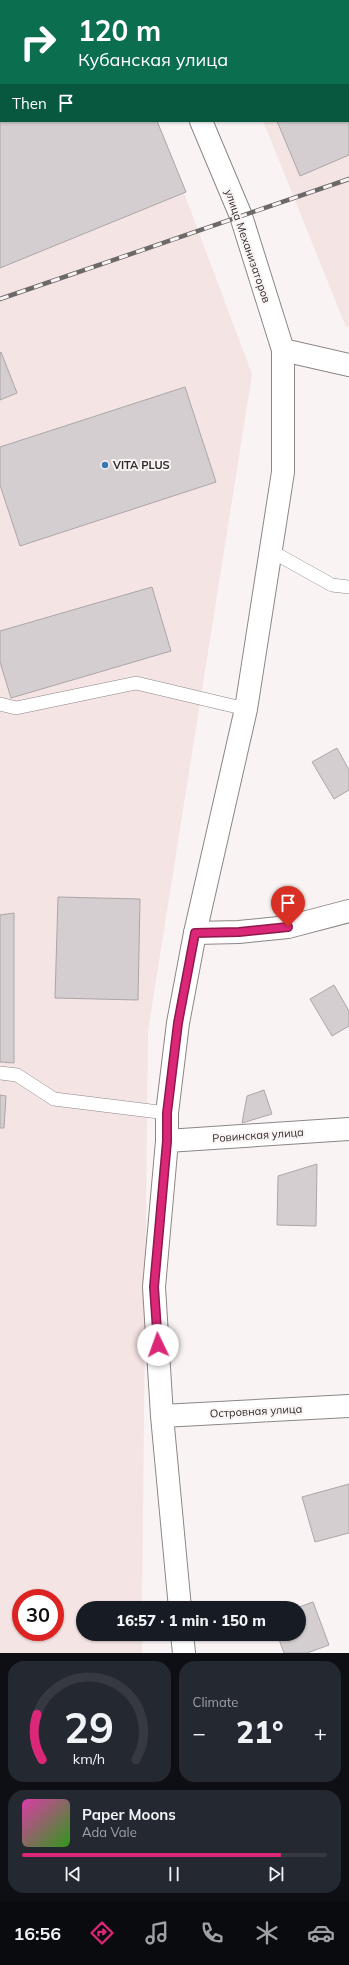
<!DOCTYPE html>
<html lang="en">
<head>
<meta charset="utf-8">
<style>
  body { margin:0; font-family:Mulish,sans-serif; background:#242831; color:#f1f3f6; height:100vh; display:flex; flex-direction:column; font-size:15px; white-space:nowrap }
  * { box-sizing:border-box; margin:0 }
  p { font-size:13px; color:#9ea1a6 }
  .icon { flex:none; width:22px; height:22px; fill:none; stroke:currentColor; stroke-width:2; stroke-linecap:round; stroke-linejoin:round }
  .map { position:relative; height:1653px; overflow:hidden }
  .details { display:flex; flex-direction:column; gap:8px; padding:8px; background:#0d0f14; flex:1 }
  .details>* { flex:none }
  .hud { position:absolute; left:0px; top:0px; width:349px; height:122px; box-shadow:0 1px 3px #0004; background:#0b6e4f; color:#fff; overflow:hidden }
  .speed { position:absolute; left:12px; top:1589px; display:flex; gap:8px; font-size:20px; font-weight:700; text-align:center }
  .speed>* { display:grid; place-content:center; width:52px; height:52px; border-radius:50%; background:#171b24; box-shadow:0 1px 3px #0004; line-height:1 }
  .speed .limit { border:6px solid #d22; background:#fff; color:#111 }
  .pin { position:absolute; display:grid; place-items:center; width:34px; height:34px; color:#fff; margin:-41px -17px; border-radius:50% 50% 50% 0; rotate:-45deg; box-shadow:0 0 4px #0007 }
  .pin .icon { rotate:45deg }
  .me { position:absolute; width:44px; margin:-22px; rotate:357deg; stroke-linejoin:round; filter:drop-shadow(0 0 3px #0008) }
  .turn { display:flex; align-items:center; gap:14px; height:84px; padding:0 12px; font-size:18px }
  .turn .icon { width:52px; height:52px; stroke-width:2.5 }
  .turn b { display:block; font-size:28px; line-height:34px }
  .then { display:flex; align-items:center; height:38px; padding:0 12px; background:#0003; gap:8px; font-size:15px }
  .big { font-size:30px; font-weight:800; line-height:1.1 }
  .details .widget { flex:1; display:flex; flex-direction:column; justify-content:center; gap:6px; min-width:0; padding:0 14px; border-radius:16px; background:#242831 }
  .details .dial { align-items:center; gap:0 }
  .dial svg { height:104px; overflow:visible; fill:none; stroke:#363941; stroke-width:7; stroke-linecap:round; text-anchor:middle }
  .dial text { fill:#f1f3f6; stroke:none }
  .song { display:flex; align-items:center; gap:12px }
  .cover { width:48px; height:48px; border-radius:6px; background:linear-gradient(135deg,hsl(320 70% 55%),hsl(110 70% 35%)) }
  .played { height:4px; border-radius:2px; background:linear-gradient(90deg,#db2777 85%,#363941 85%) }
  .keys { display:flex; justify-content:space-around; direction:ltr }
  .heat { display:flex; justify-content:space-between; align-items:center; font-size:22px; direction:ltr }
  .details .tiles { flex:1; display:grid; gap:8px; grid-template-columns:1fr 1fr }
  .widget:last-child { grid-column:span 2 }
  .trip { position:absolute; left:76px; top:1601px; width:230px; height:40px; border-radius:20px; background:#171b24; box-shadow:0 1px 3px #0004; font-weight:800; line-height:40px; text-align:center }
  .tab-bar { display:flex; height:64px; justify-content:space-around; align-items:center; background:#090b0e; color:#9ea1a6 }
  .tab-bar .icon { width:28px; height:28px }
  .tab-bar .selected { color:#db2777 }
  .tab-bar b { font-size:18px; color:#f1f3f6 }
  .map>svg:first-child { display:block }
  .built { fill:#f4e4e3; fill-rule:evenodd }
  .building { fill:#d4ced0; stroke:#aca6a8 }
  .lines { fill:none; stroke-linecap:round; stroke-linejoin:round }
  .service-casing { stroke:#8c8685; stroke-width:14 }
  .minor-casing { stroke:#8c8685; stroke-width:24 }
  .tertiary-casing { stroke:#8c8685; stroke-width:24 }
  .service { stroke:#fff; stroke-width:13 }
  .minor { stroke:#fff; stroke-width:22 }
  .tertiary { stroke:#fff; stroke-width:22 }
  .rail-casing { stroke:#6d6969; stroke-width:4.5 }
  .rail { stroke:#faf3f3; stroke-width:3; stroke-dasharray:9; stroke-linecap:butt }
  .route-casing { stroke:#8e194d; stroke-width:10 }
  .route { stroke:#db2777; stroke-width:7 }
  .poi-dot { fill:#3579af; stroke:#faf3f3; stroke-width:1.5 }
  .labels { text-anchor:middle; stroke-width:4; stroke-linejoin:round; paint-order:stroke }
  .street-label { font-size:11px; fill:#2d2b2a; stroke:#faf3f3 }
  .poi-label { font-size:11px; font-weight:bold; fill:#2d2b2a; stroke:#faf3f3; text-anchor:start }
</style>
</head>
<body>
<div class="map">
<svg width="349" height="1653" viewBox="0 0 349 1653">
  <rect width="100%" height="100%" fill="#faf3f3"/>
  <path class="built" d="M0 0H112L1 1V121H157L252 374 148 1031 142 1608H83V1634H142V1653H0ZM21 1598H55V1632H21Z
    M214 0H349V326L346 327 263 121H348V1Z"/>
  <path class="building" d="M0 0 107 1H1V121H157L186 192 0 268Z
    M227 0H349V155L300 176 277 121H348V1Z
    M1 352 17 393 0 400V353Z
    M185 387 216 482 20 546 0 485V447Z
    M152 587 171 651 11 698 0 662V631Z
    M337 748 349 770V790L334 799 312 762Z
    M58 897 140 899 138 1000 55 998Z
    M14 913V1063L0 1062V915Z
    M334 985 349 1011V1026L332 1036 310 999Z
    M264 1090 272 1114 242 1123 247 1096Z
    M0 1095 6 1096 4 1128H0Z
    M317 1164 316 1226 277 1225 278 1176Z
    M349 1484V1533L315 1542 302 1497Z
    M313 1602 329 1645 307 1653H284L277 1634H299V1608H296Z"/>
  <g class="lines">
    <g class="service-casing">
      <path id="service" d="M271 551 332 585 349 587
        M0 704 16 708 136 683 246 709
        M0 1073 17 1075 54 1099 167 1113"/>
    </g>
    <g class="minor-casing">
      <path id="minor" d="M283 350 349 365
        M167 1141 349 1129
        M162 1416 349 1406
        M180 1608 162 1416 154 1287 167 1141V1113L178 1023 195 933
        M182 1634 184 1653"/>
    </g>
    <g class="tertiary-casing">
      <path id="tertiary" d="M151 0V1
        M201 121 241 216 283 350V472L246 709 195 933 239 932 288 927 349 911"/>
    </g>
    <use href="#service" class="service"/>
    <use href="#minor" class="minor"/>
    <use href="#tertiary" class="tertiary"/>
    <g class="rail-casing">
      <path id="rail" d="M0 299 349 179"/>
    </g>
    <use href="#rail" class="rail"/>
  </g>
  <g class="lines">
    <g class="route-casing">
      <path id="route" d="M158 1345 154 1287 167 1141V1113L178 1023 195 933 239 932 288 927"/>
    </g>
    <use href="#route" class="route"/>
  </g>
  <circle class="poi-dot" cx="105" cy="465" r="4"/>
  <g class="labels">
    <g class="street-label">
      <text transform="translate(248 246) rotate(71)" y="4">улица Механизаторов</text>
      <text transform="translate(258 1135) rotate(-4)" y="4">Ровинская улица</text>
      <text transform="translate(256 1411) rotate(-3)" y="4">Островная улица</text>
    </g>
    <g class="poi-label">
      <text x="113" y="469">VITA PLUS</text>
    </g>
  </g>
</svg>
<div class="speed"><div class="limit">30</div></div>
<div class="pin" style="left:288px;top:927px;background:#d93025"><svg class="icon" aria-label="arrive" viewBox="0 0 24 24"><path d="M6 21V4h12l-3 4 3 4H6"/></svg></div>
<svg class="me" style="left:158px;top:1345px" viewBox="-20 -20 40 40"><circle r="19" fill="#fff"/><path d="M0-13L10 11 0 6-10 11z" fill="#db2777"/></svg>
<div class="trip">16:57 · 1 min · 150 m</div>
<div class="hud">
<div class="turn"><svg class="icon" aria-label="right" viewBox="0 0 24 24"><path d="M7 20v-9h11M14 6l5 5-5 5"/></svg><div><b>120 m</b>Кубанская улица</div></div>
<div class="then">Then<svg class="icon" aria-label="arrive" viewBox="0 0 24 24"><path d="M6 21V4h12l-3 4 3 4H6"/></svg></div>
</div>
</div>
<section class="details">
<div class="tiles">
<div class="widget dial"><svg viewBox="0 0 100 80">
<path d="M14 69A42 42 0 1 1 86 69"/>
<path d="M14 69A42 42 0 0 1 10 34" stroke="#db2777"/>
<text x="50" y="56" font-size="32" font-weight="700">29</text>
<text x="50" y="72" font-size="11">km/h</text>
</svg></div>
<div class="widget"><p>Climate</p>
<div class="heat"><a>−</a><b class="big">21°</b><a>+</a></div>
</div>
<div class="widget">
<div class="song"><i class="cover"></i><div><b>Paper Moons</b><p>Ada Vale</p></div></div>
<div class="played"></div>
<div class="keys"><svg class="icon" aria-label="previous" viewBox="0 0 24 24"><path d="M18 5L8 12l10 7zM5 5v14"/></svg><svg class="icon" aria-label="pause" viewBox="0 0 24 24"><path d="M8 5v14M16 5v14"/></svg><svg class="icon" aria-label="next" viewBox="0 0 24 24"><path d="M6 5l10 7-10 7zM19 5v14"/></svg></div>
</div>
</div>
</section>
<nav class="tab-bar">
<b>16:56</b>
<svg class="icon selected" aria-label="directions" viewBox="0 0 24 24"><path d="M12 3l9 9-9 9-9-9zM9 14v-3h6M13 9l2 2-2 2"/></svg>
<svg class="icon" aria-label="music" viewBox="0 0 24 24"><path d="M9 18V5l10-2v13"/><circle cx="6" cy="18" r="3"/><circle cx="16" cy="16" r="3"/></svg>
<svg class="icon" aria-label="phone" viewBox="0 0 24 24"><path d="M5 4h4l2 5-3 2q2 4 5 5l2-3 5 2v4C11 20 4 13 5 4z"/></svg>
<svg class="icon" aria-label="climate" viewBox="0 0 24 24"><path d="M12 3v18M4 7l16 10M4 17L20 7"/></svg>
<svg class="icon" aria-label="car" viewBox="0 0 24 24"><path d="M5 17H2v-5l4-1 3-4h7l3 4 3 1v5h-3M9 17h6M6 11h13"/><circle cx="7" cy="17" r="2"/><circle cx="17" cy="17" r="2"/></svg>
</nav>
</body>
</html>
